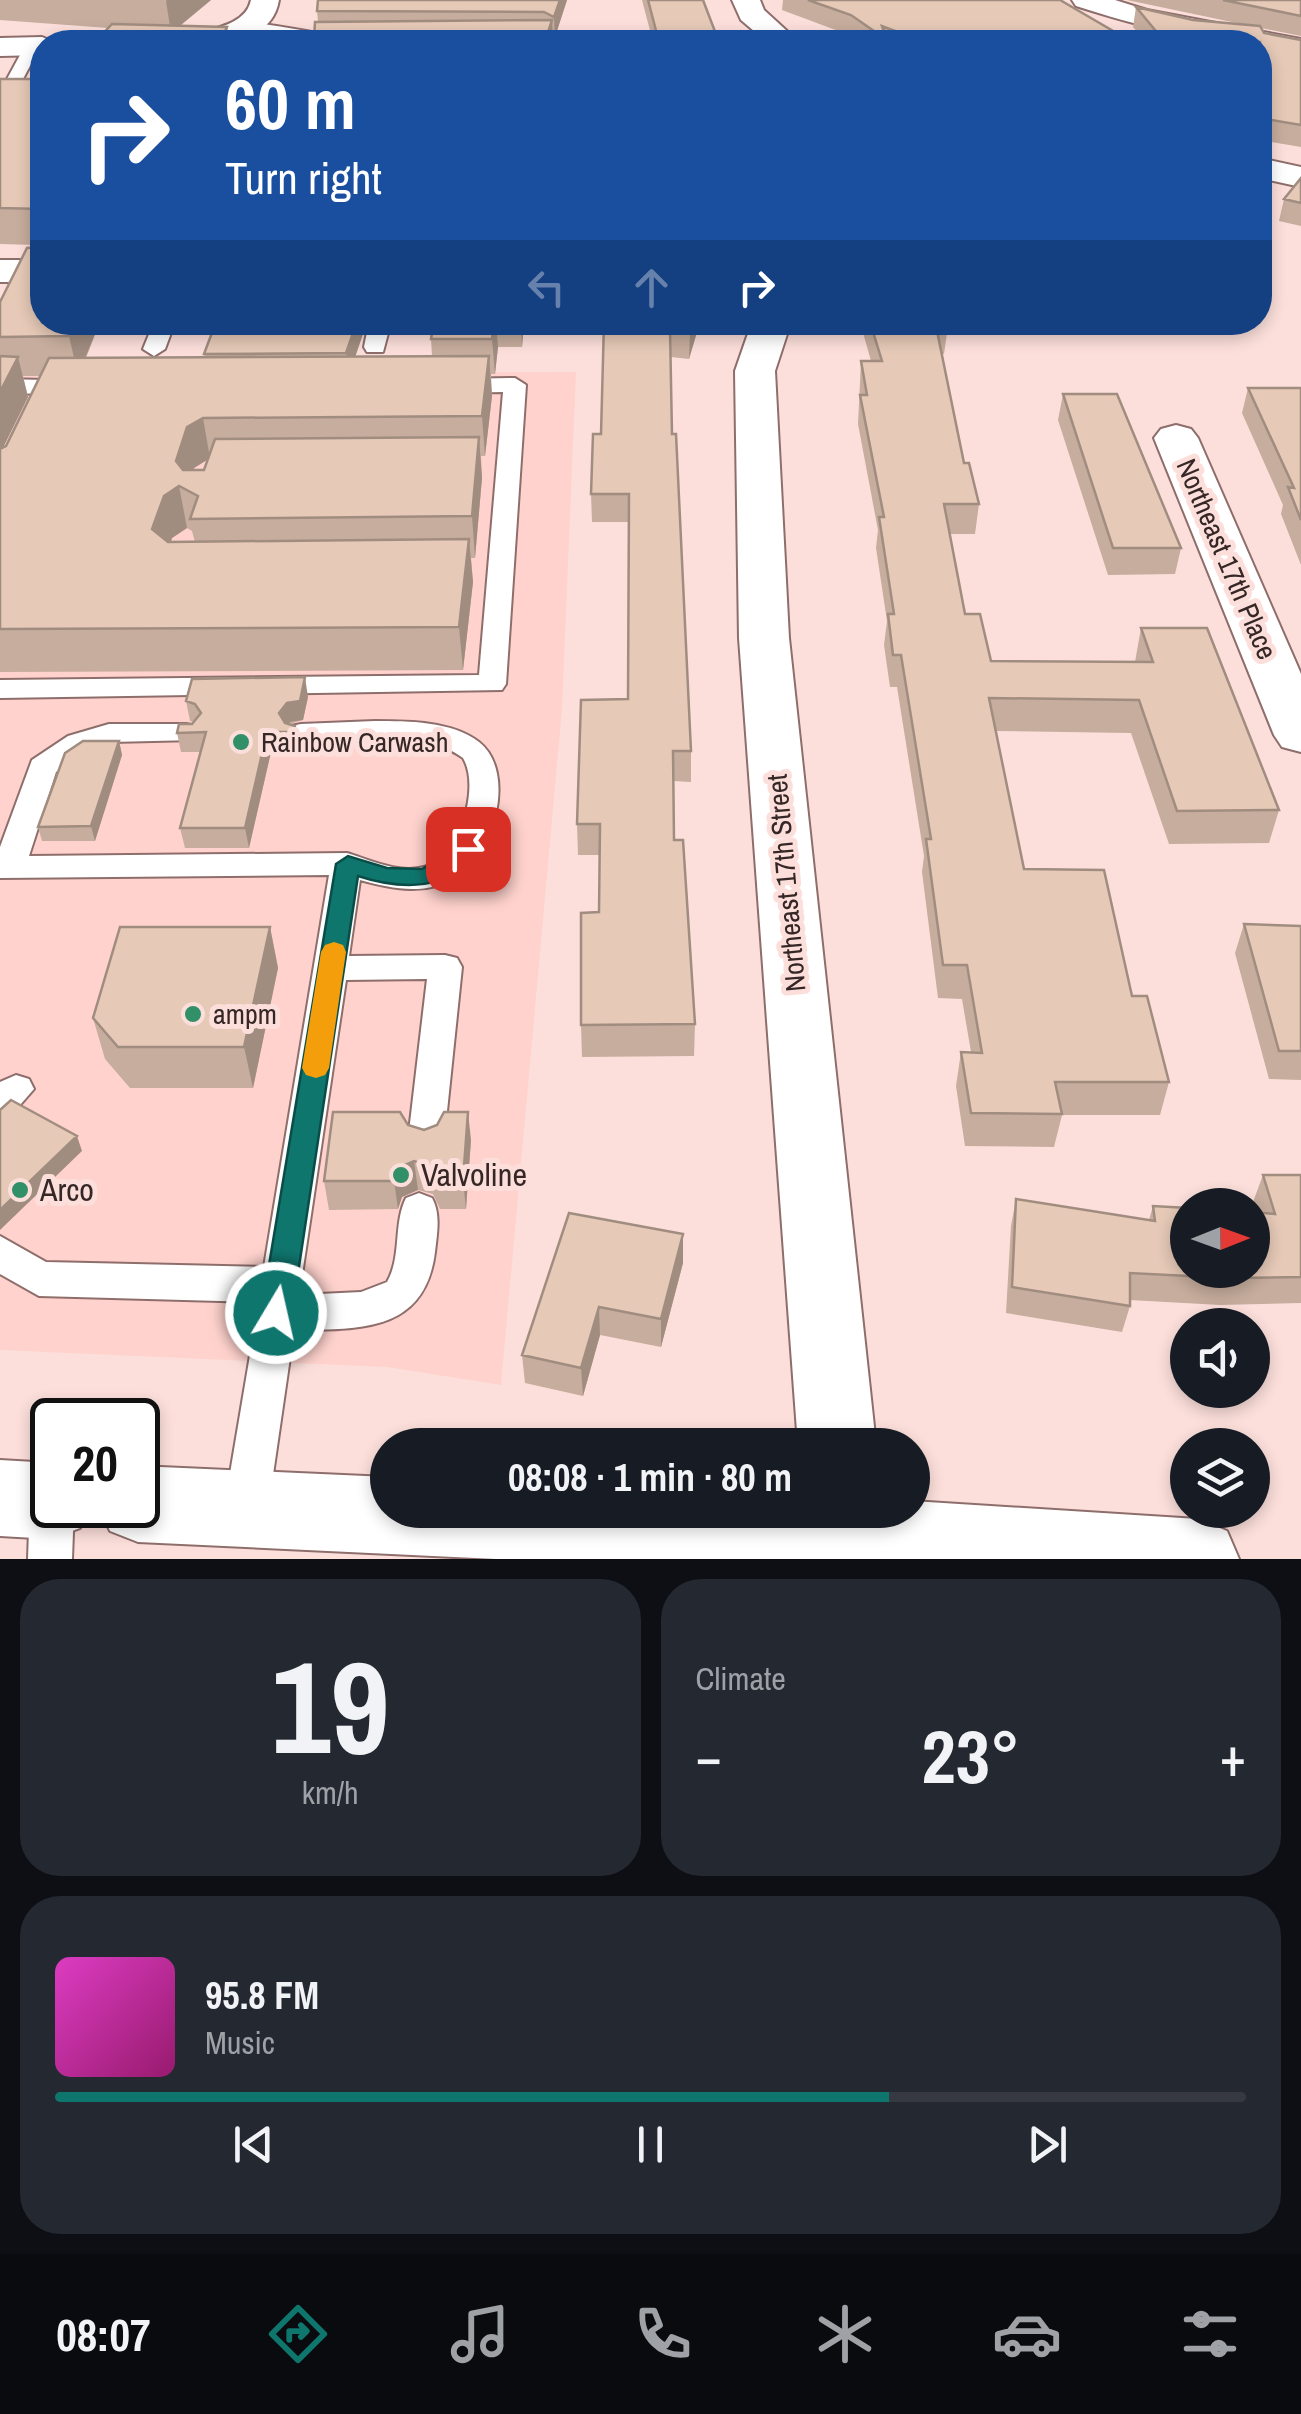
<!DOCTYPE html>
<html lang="en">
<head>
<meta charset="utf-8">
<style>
  body { margin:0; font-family:"Archivo Narrow",sans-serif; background:#242831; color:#f1f3f6; height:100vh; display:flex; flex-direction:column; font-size:38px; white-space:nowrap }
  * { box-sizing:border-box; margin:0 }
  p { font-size:32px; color:#9ea1a6 }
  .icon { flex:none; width:55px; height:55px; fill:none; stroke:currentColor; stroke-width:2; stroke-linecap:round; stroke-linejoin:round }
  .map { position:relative; height:1559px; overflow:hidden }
  .side { display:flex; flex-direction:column; gap:20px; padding:20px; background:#0d0f14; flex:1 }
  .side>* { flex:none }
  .top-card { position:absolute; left:30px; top:30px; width:1242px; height:305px; border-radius:40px; box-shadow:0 5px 15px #0003; background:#1a4fa0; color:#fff; overflow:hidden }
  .needle { width:65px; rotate:89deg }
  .buttons { position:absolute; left:1170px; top:1188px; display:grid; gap:20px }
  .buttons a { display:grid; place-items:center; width:100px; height:100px; border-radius:50%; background:#171b24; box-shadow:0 5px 15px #0003; font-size:50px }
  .speed { position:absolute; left:30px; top:1398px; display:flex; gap:20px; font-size:50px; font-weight:700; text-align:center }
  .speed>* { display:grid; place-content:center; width:130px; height:130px; border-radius:50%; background:#171b24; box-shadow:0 5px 15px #0003; line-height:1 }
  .speed .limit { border:5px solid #111; border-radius:15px; background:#fff; color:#111 }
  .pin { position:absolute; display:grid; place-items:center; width:85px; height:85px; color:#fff; margin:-42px; border-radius:20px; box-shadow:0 5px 15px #0006 }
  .me { position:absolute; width:110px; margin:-55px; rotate:9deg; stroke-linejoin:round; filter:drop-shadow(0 0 8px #0008) }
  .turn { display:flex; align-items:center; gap:35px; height:210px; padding:0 30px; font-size:45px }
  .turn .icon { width:130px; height:130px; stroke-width:2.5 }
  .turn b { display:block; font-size:70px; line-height:85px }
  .lanes { display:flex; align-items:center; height:95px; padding:0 30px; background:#0003; justify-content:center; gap:50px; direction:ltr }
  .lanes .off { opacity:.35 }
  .big { font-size:75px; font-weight:800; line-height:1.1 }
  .side .widget { flex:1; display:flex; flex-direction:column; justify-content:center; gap:15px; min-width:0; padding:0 35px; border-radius:40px; background:#242831 }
  .side .dial { align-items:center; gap:0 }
  .dial b { font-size:130px; line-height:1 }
  .song { display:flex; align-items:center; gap:30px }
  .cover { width:120px; height:120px; border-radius:15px; background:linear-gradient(135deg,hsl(310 70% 55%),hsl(320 70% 35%)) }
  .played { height:10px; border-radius:5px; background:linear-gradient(90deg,#0f766e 70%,#363941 70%) }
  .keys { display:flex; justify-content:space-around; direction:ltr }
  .heat { display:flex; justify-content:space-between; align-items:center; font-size:55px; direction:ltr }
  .side .tiles { flex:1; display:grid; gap:20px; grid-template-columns:1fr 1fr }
  .widget:last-child { grid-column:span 2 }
  .trip { position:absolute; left:370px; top:1428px; width:560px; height:100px; border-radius:50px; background:#171b24; box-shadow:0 5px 15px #0003; font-weight:800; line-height:100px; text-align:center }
  .tab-bar { display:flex; height:160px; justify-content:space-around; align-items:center; background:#090b0e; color:#9ea1a6 }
  .tab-bar .icon { width:70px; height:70px }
  .tab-bar .current { color:#0f766e }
  .tab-bar b { font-size:45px; color:#f1f3f6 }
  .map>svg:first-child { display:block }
  .built { fill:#ffd2cd }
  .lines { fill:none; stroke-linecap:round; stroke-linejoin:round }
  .lane-casing { stroke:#8e6e6b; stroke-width:4 }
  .street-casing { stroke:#8e6e6b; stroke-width:4 }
  .primary-casing { stroke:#8e6e6b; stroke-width:4 }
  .lane { fill:#fff; fill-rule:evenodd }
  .street { fill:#fff; fill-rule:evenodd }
  .primary { fill:#fff; fill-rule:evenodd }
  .wall { fill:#c6ad9d; fill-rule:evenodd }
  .shaded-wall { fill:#a18d80 }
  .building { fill:#e6c9b7; stroke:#a18d80; stroke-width:2.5 }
  .route { fill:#0f766e; stroke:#0a4d48; stroke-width:2.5 }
  .slow { fill:#f59e0b }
  .poi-dot { fill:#329068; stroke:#fcdfdb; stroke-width:4 }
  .labels { text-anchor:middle; stroke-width:10; stroke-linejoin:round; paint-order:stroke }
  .street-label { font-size:28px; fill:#352726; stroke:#fcdfdb }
  .poi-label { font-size:28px; fill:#352726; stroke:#fcdfdb; text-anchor:start }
  .near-poi-label { font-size:32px; fill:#352726; stroke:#fcdfdb; text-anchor:start }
</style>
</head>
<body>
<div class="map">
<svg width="1301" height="1559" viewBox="0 0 1301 1559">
  <rect width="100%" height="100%" fill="#fcdfdb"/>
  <path class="built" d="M576 372 562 709 501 1385 387 1367 0 1350V375Z"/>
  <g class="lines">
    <g class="lane-casing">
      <path id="lane" d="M247 21C265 25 341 35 350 41L302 42 241 29 239 26Z
        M26 44 40 47 15 94H3L1 90Z
        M154 322H175L165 349 154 356 143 349Z
        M369 322H391L383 352H367L364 347Z
        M515 378 526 385 506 684 502 690 0 698V680L479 675 503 392 454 393 443 386 454 379Z
        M0 379 48 380 59 387 48 394 0 393Z
        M375 721C408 721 452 721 479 742 517 772 494 854 457 877 426 896 393 889 360 880L349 956 445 955 457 958 462 967 444 1140 439 1150 426 1155 413 1150 408 1140 427 979 346 980 299 1295 361 1292 387 1282C402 1256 393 1224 406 1198L419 1193 432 1198C441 1214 437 1234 435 1252 425 1333 359 1329 294 1330L268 1509 261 1524 246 1530 231 1524 224 1509 259 1302 39 1296 0 1274V1236L46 1262 264 1267 329 875 0 878V847L32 760 68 736 109 724H186L196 726 201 733 196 740 111 742 88 750 56 772 29 856 347 853C370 860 399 874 424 867 459 857 481 788 463 758 419 726 352 741 301 742L291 740 286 733 291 726 301 724Z
        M16 1075 29 1079 34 1089 13 1113 0 1117V1082Z
        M52 1480V1505H74L72 1559H28L30 1501 37 1486Z"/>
    </g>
    <g class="street-casing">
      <path id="street" d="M251 0H279C272 44 218 44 183 42L188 36C209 29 246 26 251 0Z
        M732 0H760L764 10 799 42H767L741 20Z
        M1072 0H1115L1147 10 1301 39V57L1260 49V42C1197 42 1136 25 1076 6Z
        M42 37 54 42H42V55L0 56V38Z
        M1260 158 1301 167V187L1260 178Z
        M0 260H42V282H0Z
        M752 322H791L775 371 789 638 876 1445H798L739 638 735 371Z
        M1176 425 1191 429 1198 438 1301 674V752L1282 747 1274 735 1154 438 1161 429Z"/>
    </g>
    <g class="primary-casing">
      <path id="primary" d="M0 1460 52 1463V1505H90L80 1528 52 1539 0 1536Z
        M138 1466 388 1477V1510H912V1501L1198 1519 1227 1531 1239 1559H496L138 1542 110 1531 98 1505H138Z"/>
    </g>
    <use href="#lane" class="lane"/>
    <use href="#street" class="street"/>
    <use href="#primary" class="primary"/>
  </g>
  <path class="wall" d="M0 0H211L180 26 108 28 0 20Z
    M567 0 555 37 553 36V42L314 38 318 22 317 11Z
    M642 0H703L719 42H653Z
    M783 0H1060L1132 42H861L849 35 782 10Z
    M1127 0H1301V36L1261 28 1264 33 1301 40V147L1260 140V42H1146L1133 27 1136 7 1193 20 1246 25Z
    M0 79H42V322H100L86 358 205 357 204 354 367 322 355 357 432 356 431 339 434 322H524L522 347H498L495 374H491L492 396 485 456H481L482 478 475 558H471L473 582 463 670 0 672V302L36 245 0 244ZM23 376H40L6 446 3 447 28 397ZM207 460 204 470H194V468ZM187 528 192 531 195 542H171L172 538Z
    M1301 178V226L1279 221 1284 199Z
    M604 322H700L689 359 671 357 672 434 691 751V782L673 781 674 840 695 1024 694 1056 582 1057 581 1025 599 912V855H578L577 824 628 699 629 522H592L591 494 601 434Z
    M860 322H947L948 326 944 354H942L964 463 979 504 975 534H950L965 614 991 661 1135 662 1141 628 1279 810 1269 843 1169 844 1131 733 995 731 1024 869 1132 996 1169 1082 1160 1115H1062L1054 1147 965 1146 956 1086 961 1052H971L962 999 938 998 922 872 924 856 897 687H890L884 645 887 621 876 548 878 530 858 424 861 361H871Z
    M1248 388H1301V565L1281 514 1283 505 1242 413Z
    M1063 394 1181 548 1175 574 1108 575 1058 420Z
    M308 697 303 720 289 724 295 726 298 745 297 751 271 752 249 848H185L180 828 201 752H181L177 733 194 722 190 721 186 701Z
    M119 741 122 755 95 841H42L38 827Z
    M1244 924 1301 926V1080L1269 1079 1235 953Z
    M270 927 278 968 253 1088H130L105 1059 93 1018Z
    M408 1125 471 1140 466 1209H440L433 1194 418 1190 402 1197 398 1209 329 1210 324 1181Z
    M1263 1175H1301V1303L1220 1305 1130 1300V1306L1122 1332 1006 1313 1011 1226 1016 1199 1149 1220 1153 1206 1256 1213 1253 1202Z
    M683 1234V1263L661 1347 600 1335 583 1396 525 1383 522 1355Z"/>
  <path class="shaded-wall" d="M167 0H211L171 33 166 1Z
    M560 0H567L555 37 554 17Z
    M552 20 553 42H545Z
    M227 27 230 42H220Z
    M75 322H100L78 375 69 336Z
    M357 322H367L349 375 346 353Z
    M494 322H496L498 347 495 374 492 339Z
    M521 322H524L522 347Z
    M692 322H700L689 359 690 332Z
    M489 356 492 396 485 456 482 416Z
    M18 357 28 397 0 454V392Z
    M203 418 210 458 194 468 188 491 176 461 187 427Z
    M479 437 482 478 475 558 472 516Z
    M179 486 187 528 172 538 160 572 152 529 164 496Z
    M469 539 473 582 463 670 459 627Z
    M305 677 308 697 303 720 290 722 282 733 279 713Z
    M295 726 298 745 297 751 294 732Z
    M267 732 271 752 249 848 245 828Z
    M119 741 122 755 95 841 91 826Z
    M270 927 278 968 253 1088 244 1047Z
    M468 1112 471 1140 466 1209 463 1180Z
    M77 1136 82 1151 0 1230V1210Z
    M414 1161 418 1190 402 1197 398 1209 394 1181 398 1168Z
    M683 1234V1263L661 1347V1319Z
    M599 1307 600 1335 583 1396 581 1368Z"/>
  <path class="building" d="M318 0H560L554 17 544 12 317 11Z
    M648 0H703L719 42H659Z
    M808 0H1060L1132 42H905L917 39 882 26 887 40 851 15Z
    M1223 0H1301V16Z
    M1136 7 1193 20 1260 26 1264 33 1301 40V125L1260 118V42H1165Z
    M552 20 545 42H289L291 38H314L315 22Z
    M112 24 227 27 220 42H95Z
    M0 79H42V209L0 208Z
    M1301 178V203L1284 199Z
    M42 218V322H75L69 336 0 337V302L27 248 36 247 37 229Z
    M216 322H357L346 353 204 354Z
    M434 322H494L492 339H431Z
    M604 322H692L690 332 670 330 672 434H676L691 751H673L674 840H683L695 1024 581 1025V913L599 912 600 824H577L581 700 628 699 629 494H591L593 434H601Z
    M870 322H947L948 326H936L964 463H969L979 504H944L965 614H980L991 661 1153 662 1141 628H1207L1279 810 1177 811 1139 700 989 698 1024 869 1104 870 1132 996H1147L1169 1082H1055L1062 1114 971 1113 961 1052 982 1053 967 965H943L926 839H931L901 655H893L888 614H894L879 517H884L860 395H867L861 361H882Z
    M0 356 18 357 0 392Z
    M489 356 482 416 203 418 187 427 176 461 183 470H204L215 439 479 437 472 516 190 519 198 496 179 486 164 496 152 529 168 542 469 539 459 627 0 629V449L6 446 49 358Z
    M1248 388H1301V520L1288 487 1294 488Z
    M1063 394H1117L1181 548H1113Z
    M305 677 300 701 287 703 279 713 285 723 295 726 294 732H267L245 828H180L206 732 177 733 179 724H192L201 713 195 704 186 701 192 679Z
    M83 741H119L91 826 38 827 65 753Z
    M1244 924 1301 926V1051H1279Z
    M120 927H270L244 1047H118L93 1018Z
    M11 1100 77 1136 0 1210V1110Z
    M333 1112H400L408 1125 424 1130 437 1125 444 1112H468L463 1180H436L430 1166 414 1161 398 1168 394 1181H324Z
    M1263 1175H1301V1277L1229 1278 1130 1273V1306L1012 1287 1016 1199 1155 1221 1153 1206 1188 1208V1270H1252V1212L1275 1214Z
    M569 1213 683 1234 661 1319 599 1307 581 1368 522 1355Z"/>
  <path class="route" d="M468 841 479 849C452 892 401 890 358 876L292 1313 287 1322 276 1326 266 1322 261 1313 336 864 348 856 387 868 422 869Z"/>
  <path class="slow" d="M334 942 343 945 346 952 329 1068 325 1075 316 1078 306 1075 302 1068 321 952 325 945Z"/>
  <g class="poi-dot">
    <circle cx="241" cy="742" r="10"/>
    <circle cx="193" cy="1014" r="10"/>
    <circle cx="401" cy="1175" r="10"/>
    <circle cx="20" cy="1190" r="10"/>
  </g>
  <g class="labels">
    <g class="street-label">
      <text transform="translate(1227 559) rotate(67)" y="10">Northeast 17th Place</text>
      <text transform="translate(786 883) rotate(-95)" y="10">Northeast 17th Street</text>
    </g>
    <g class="poi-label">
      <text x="261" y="752">Rainbow Carwash</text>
      <text x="213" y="1024">ampm</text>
    </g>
    <g class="near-poi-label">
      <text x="421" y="1186">Valvoline</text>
      <text x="40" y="1201">Arco</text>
    </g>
  </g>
</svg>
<div class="buttons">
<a><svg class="needle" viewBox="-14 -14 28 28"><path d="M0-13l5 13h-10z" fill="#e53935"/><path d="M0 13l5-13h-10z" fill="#9ea1a6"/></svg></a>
<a><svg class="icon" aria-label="sound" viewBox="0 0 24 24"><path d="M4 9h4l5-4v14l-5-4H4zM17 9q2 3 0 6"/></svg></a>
<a><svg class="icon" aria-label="layers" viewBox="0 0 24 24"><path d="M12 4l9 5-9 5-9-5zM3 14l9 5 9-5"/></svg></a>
</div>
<div class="speed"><div class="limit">20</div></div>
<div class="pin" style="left:468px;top:849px;background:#d93025"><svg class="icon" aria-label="arrive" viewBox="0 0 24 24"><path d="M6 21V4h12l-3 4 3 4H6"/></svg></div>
<svg class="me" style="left:276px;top:1313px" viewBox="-20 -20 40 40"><circle r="17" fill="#0f766e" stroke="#fff" stroke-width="3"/><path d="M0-11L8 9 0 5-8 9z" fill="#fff"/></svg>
<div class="trip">08:08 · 1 min · 80 m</div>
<div class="top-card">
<div class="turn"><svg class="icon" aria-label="right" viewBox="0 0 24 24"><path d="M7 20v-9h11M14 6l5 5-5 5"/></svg><div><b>60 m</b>Turn right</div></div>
<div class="lanes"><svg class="icon off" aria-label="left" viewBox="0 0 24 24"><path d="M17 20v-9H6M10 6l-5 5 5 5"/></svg><svg class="icon off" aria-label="ahead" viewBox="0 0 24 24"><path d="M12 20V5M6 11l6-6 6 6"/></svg><svg class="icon" aria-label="right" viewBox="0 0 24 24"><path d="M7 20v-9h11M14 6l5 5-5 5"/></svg></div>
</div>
</div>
<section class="side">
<div class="tiles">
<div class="widget dial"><b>19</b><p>km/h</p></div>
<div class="widget"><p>Climate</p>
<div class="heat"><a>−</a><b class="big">23°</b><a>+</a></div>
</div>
<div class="widget">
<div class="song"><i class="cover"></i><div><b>95.8 FM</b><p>Music</p></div></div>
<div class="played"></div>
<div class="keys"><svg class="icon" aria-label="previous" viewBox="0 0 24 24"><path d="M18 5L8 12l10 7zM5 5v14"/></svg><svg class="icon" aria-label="pause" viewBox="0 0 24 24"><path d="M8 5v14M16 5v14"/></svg><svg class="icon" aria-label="next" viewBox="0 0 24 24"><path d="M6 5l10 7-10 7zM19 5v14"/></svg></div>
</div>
</div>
</section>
<nav class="tab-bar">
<b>08:07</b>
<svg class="icon current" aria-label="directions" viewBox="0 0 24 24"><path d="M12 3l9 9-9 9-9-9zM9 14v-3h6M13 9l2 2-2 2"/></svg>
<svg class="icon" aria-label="music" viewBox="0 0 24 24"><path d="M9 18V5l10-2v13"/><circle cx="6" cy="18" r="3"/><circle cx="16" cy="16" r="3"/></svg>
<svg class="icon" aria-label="phone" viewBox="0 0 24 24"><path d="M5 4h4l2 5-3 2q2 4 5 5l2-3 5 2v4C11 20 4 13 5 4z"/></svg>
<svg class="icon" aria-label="climate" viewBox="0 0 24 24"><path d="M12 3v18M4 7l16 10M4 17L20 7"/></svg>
<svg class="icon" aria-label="car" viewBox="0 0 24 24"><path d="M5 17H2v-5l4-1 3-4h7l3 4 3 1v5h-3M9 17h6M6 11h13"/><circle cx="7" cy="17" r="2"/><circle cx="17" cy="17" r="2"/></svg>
<svg class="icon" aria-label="filters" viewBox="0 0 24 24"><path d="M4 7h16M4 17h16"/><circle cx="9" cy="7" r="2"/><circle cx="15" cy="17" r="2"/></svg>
</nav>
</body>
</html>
